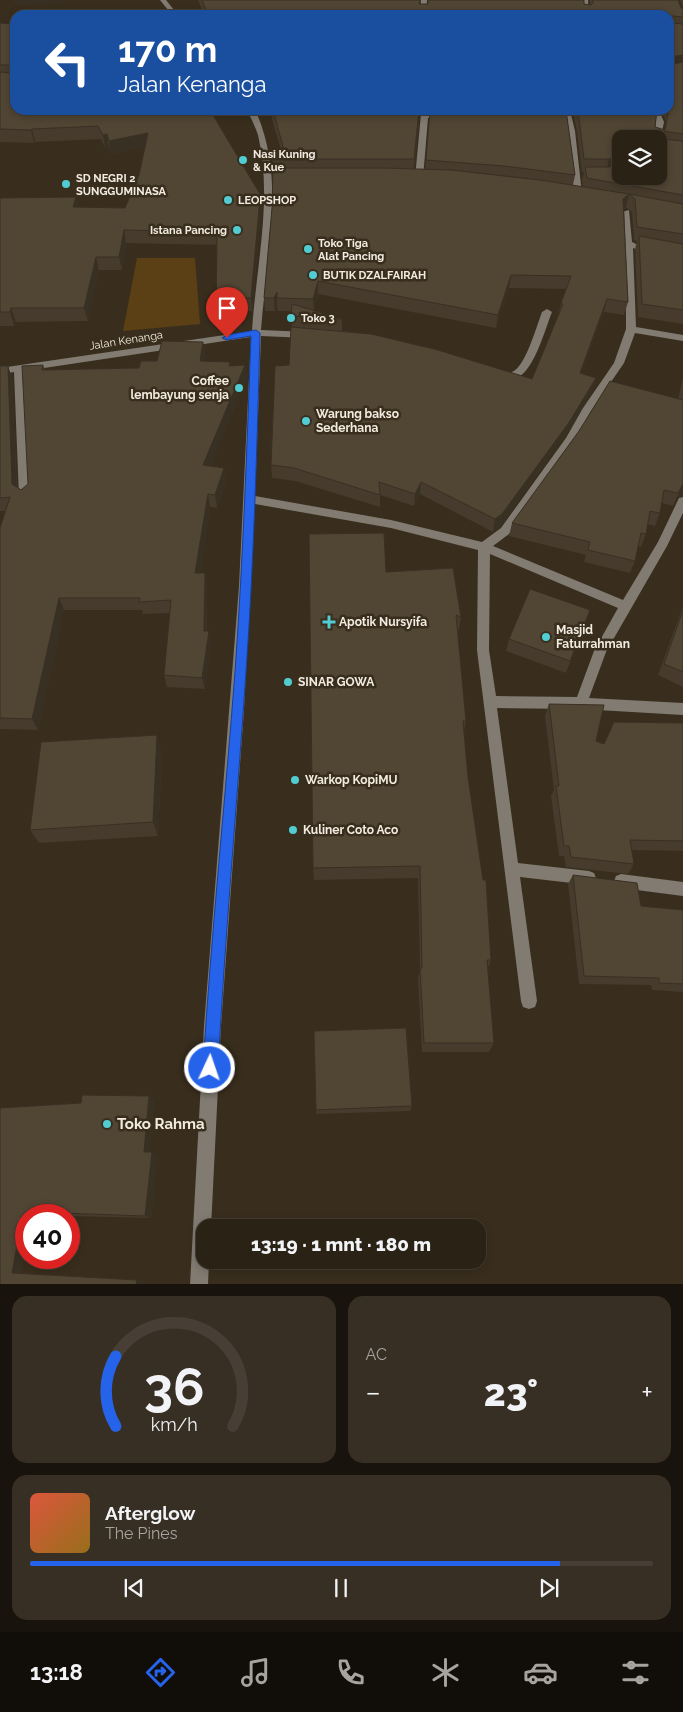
<!DOCTYPE html>
<html lang="id">
<head>
<meta charset="utf-8">
<style>
  body { margin:0; font-family:Raleway,sans-serif; background:#372f23; color:#f1f3f6; height:100vh; display:flex; flex-direction:column; font-size:19px; white-space:nowrap }
  * { box-sizing:border-box; margin:0 }
  p { font-size:16px; color:#a6a4a1 }
  .icon { flex:none; width:28px; height:28px; fill:none; stroke:currentColor; stroke-width:2; stroke-linecap:round; stroke-linejoin:round }
  .map { position:relative; height:1284px; overflow:hidden }
  .details { display:flex; flex-direction:column; gap:12px; padding:12px; background:#18130c; flex:1 }
  .details>* { flex:none }
  .banner { position:absolute; left:10px; top:10px; width:664px; height:105px; border-radius:15px; box-shadow:0 2px 8px #0003,0 0 0 1px #473f35; background:#1a4fa0; color:#fff; overflow:hidden }
  .tools { position:absolute; left:612px; top:130px; display:grid; gap:10px }
  .tools a { display:grid; place-items:center; width:55px; height:55px; border-radius:10px; background:#2b2216; box-shadow:0 2px 8px #0003,0 0 0 1px #473f35; font-size:25px }
  .speed { position:absolute; left:15px; top:1204px; display:flex; gap:10px; font-size:25px; font-weight:700; text-align:center }
  .speed>* { display:grid; place-content:center; width:65px; height:65px; border-radius:50%; background:#2b2216; box-shadow:0 2px 8px #0003,0 0 0 1px #473f35; line-height:1 }
  .speed .limit { border:8px solid #d22; background:#fff; color:#111 }
  .pin { position:absolute; display:grid; place-items:center; width:42px; height:42px; color:#fff; margin:-51px -21px; border-radius:50% 50% 50% 0; rotate:-45deg; box-shadow:0 0 5px #0007 }
  .pin .icon { rotate:45deg }
  .me { position:absolute; width:55px; margin:-28px; rotate:3deg; stroke-linejoin:round; filter:drop-shadow(0 0 4px #0008) }
  .turn { display:flex; align-items:center; gap:18px; height:105px; padding:0 25px; font-size:22px }
  .turn .icon { width:65px; height:65px; stroke-width:2.5 }
  .turn b { display:block; font-size:35px; line-height:42px }
  .big { font-size:38px; font-weight:800; line-height:1.1 }
  .details .card { flex:1; display:flex; flex-direction:column; justify-content:center; gap:8px; min-width:0; padding:0 18px; border-radius:15px; background:#372f23 }
  .details .dial { align-items:center; gap:0 }
  .dial svg { height:130px; overflow:visible; fill:none; stroke:#473f35; stroke-width:7; stroke-linecap:round; text-anchor:middle }
  .dial text { fill:#f1f3f6; stroke:none }
  .song { display:flex; align-items:center; gap:15px }
  .cover { width:60px; height:60px; border-radius:8px; background:linear-gradient(135deg,hsl(10 70% 55%),hsl(40 70% 35%)) }
  .played { height:5px; border-radius:2px; background:linear-gradient(90deg,#2563eb 85%,#473f35 85%) }
  .keys { display:flex; justify-content:space-around; direction:ltr }
  .heat { display:flex; justify-content:space-between; align-items:center; font-size:28px; direction:ltr }
  .details .tiles { flex:1; display:grid; gap:12px; grid-template-columns:1fr 1fr }
  .card:last-child { grid-column:span 2 }
  .trip { position:absolute; left:196px; top:1219px; width:290px; height:50px; border-radius:15px; background:#2b2216; box-shadow:0 2px 8px #0003,0 0 0 1px #473f35; font-weight:800; line-height:50px; text-align:center }
  .tabs { display:flex; height:80px; justify-content:space-around; align-items:center; background:#110e09; color:#a6a4a1 }
  .tabs .icon { width:35px; height:35px }
  .tabs .on { color:#2563eb }
  .tabs b { font-size:22px; color:#f1f3f6 }
  .map>svg:first-child { display:block }
  .green { fill:#5a4014 }
  .lines { fill:none; stroke-linecap:round; stroke-linejoin:round }
  .minor { fill:#817b72; fill-rule:evenodd }
  .wall { fill:#463b2c; fill-rule:evenodd }
  .shaded-wall { fill:#393024 }
  .building { fill:#514533; stroke:#393024 }
  .route { fill:#2563eb; stroke:#184099 }
  .poi-dot { fill:#51ccd2; stroke:#392e1d; stroke-width:2 }
  .labels { text-anchor:middle; stroke-width:5; stroke-linejoin:round; paint-order:stroke }
  .far-poi-label { font-size:11px; font-weight:bold; fill:#f2ebe0; stroke:#392e1d; text-anchor:start }
  .far-street-label { font-size:11px; fill:#f2ebe0; stroke:#392e1d }
  .poi-label { font-size:12px; font-weight:bold; fill:#f2ebe0; stroke:#392e1d; text-anchor:start }
  .near-poi-label { font-size:15px; font-weight:bold; fill:#f2ebe0; stroke:#392e1d; text-anchor:start }
</style>
</head>
<body>
<div class="map">
<svg width="683" height="1285" viewBox="0 0 683 1285">
  <rect width="100%" height="100%" fill="#392e1d"/>
  <path class="green" d="M137 258H195L200 324 123 331Z"/>
  <g class="lines">
    <path class="minor" d="M160 0H166L178 15H172Z
      M421 0H427L426 15H420Z
      M582 0H588L589 15H583Z
      M247 110H295L291 112 257 114C286 182 266 259 261 330L307 332 312 335 307 338 261 336 255 496 391 520 482 542 501 528 566 438 583 408 614 363 626 329V288L622 212 629 210 632 242 640 246 636 249 633 248 636 327 683 335V341L635 333 624 363 591 411 574 443 509 534 493 546 623 600 658 542 679 498 683 497V513L667 546 606 652 589 698 683 703V715L581 709 497 708 518 863 589 871 594 873 596 878 594 883 589 885 520 877 537 1001 535 1007 529 1009 523 1007 521 1001 477 650 478 550 391 528 255 504 244 709 221 1026 211 1228H205V1260H209L208 1285H190L204 1026 239 586 251 337 24 371 31 497 25 501 19 497 14 372 0 374V368L252 331C256 266 273 199 258 135 255 126 251 118 247 110ZM490 554 618 608 594 651 577 697 496 696 489 650Z
      M562 110H570L575 131 582 194 578 197 574 194 567 131Z
      M651 110H659L664 122 660 141 659 139H653L656 122Z
      M421 114H446L450 116 446 118H428L423 178 419 180 415 178Z
      M547 309 552 312C545 329 534 372 516 378 510 380 503 378 496 376V372C502 370 507 374 512 372 525 368 537 325 542 312Z
      M621 874 683 882V896L621 888 616 886 614 881 616 876Z"/>
  </g>
  <path class="wall" d="M198 0H420L419 4 590 5V0H678L681 8 683 9V324L638 317 635 249 637 241 634 240 632 212 626 207 624 209 628 302 624 315 604 312 581 373 593 390 564 437 500 527 493 532 420 494 414 506 380 495V507L295 481 272 478 271 465 289 365 292 327V311H278L277 306 275 311H265L264 298 272 208 273 172 270 150H281L271 115V110H566L575 175 573 185 583 187 582 180 584 172H582L577 131 572 110H657L655 127 664 130 666 122 661 110H669V15H204ZM420 113H430L425 169H414ZM621 139 659 176H621ZM509 288 566 289 561 303 558 316 532 379 342 331V319L314 311 318 294 496 328Z
    M680 0H683V7Z
    M0 23 210 110 262 200 252 311H243L241 331 218 334 217 245 126 243 122 270H99L88 321 16 322 14 326H0V198L79 207 125 208 139 175 145 147 111 154 109 147 105 148 101 139 35 142 34 143 0 142Z
    M203 342 205 355 204 361 230 366 245 365 247 379 210 466 224 468 226 481 217 508 210 507 200 573H205L207 585V631L211 643 205 689 167 687 164 675 170 613 143 614 142 610H64L38 730 0 729V528L5 511H0V366H8L12 379 17 487 21 490 28 484 43 365 45 370 139 368Z
    M683 378V496L677 497 673 506 662 503 660 513 655 526 647 524 646 534 641 547 638 546 635 561 630 573 584 562 586 555 509 536 512 523 678 399Z
    M386 572 461 617 458 634 466 721 464 732 468 777 491 960 488 968 494 1043 489 1052H422L418 978 420 970 418 878 314 880 313 868Z
    M683 606V687L658 675Z
    M590 610 566 673 506 651 509 639Z
    M549 704 596 741 604 744 683 723V851L632 850 634 864 628 874 566 867 564 856H559L551 796 554 790 545 716Z
    M162 751 158 836 39 843 30 830Z
    M573 875 641 906 683 910V992L652 990 651 985 579 984 568 884Z
    M149 1096 154 1101 149 1152H152L157 1156 151 1218 69 1216V1222V1215H26V1245L21 1273 137 1280H143L142 1285H0V1108L81 1103Z
    M412 1106 410 1111 316 1114V1110Z"/>
  <path class="shaded-wall" d="M14 0H73L16 6Z
    M683 55V67L669 70 671 57Z
    M419 110H420L413 172 414 159Z
    M32 129 35 142 34 143 31 130Z
    M148 133 150 146 111 154 109 141Z
    M107 134 109 147 105 148 103 135Z
    M621 157V167L606 172 609 159Z
    M261 187 262 200 252 311 251 298Z
    M629 194 626 207 620 212 623 199Z
    M76 197 79 210 73 207Z
    M124 230 126 243 122 270 119 257Z
    M96 257 99 270 88 321 84 308Z
    M511 275 509 288 496 328 498 315Z
    M318 281V294L314 312 313 299Z
    M277 292V306L275 311 274 298Z
    M242 298 243 311 241 331 218 334 216 321Z
    M607 299 604 312 576 386 580 373Z
    M11 308 16 322 14 326 10 312Z
    M203 342 205 355 202 374 200 361Z
    M245 365 247 379 205 478 203 465Z
    M8 366 12 379 17 497 12 484Z
    M596 378 593 390 564 437 500 527 493 532 495 519Z
    M224 468 226 481 217 508 215 495Z
    M421 482 420 494 414 506 415 494Z
    M683 484V496L677 497 673 506Z
    M208 494 210 507 198 586 195 573Z
    M205 573 207 585 206 643 204 631Z
    M59 598 64 610 38 730 32 719Z
    M209 631 211 643 205 689 202 678Z
    M157 735 162 751 158 836 153 822Z
    M149 1096 154 1101 149 1156 144 1152Z
    M152 1152 157 1156 151 1218 145 1216Z
    M21 1223 26 1224V1245L21 1273H12Z
    M137 1280H143L142 1285H136Z"/>
  <path class="building" d="M202 0H420L419 4H428V0H584V4L591 5 593 3V0H678L681 8 683 9V17L672 16 670 22 672 23 683 24V55L671 57 670 62 673 64 683 62V134L663 131 661 137 662 139 683 141V195L587 178 585 167H609L621 164V176H659V139H621V157L609 159H584L579 118 577 110H657L655 127 665 130 669 109V15H208Z
    M0 23 15 24V110H210L260 194 261 187 251 298H242L239 317 216 321 217 232 124 230 119 257H96L84 308H11L10 312H0V198L76 197 73 207 125 208 139 175 148 133 109 141 107 134 103 135 98 126 32 129 31 130 0 129V72L11 73 14 67 12 65H0Z
    M273 110H419L414 159H272L270 150H284Z
    M430 110H566L575 175 504 166 426 160Z
    M273 168H384L451 170 540 180 629 194 623 199 628 302 607 299 580 373 596 378 568 424 502 514 495 519 421 482 415 494 379 482 380 495 294 468 271 465 275 366 289 365 291 327 371 334 438 350 532 379 563 304 561 303 571 276 511 275 498 315 318 281 313 299 277 298V292L274 298H264L272 208Z
    M629 194 683 204V234L637 227 635 199Z
    M639 236 683 244V310L642 304Z
    M292 304 342 319 291 316Z
    M162 341 203 342 200 361 230 362 229 366 245 365 203 465 224 468 215 495 208 494 195 573H205L204 631H209L202 678 164 675 171 600 139 602 140 598H59L32 719 0 718V528L10 497 0 498V366H8L12 484 21 490 28 484 22 366 43 365 42 370 139 368 141 361H157Z
    M610 381 683 400V484L678 493 664 490 660 513 650 511 646 534 641 533 635 561 588 550 590 542 512 523 579 431Z
    M384 533 386 572 453 568 461 617 456 615 466 721H463L468 777 483 880H486L491 960H487L494 1043H424L420 968H422L420 866 313 868 309 534Z
    M530 589 590 610 570 661 509 639Z
    M683 610V672L664 664Z
    M549 704 604 705 596 741 604 744 614 722 683 723V841L630 840 634 864 571 857 569 846H564L556 786H559Z
    M157 735 153 822 30 830 41 742Z
    M573 875 637 883 641 906 683 910V984L659 983V978L584 976Z
    M406 1028 412 1106 316 1110 314 1031Z
    M82 1095 149 1096 144 1152H152L145 1216 61 1213V1215H26V1222L21 1223 12 1273 137 1280 136 1285H0V1108L81 1103Z"/>
  <path class="route" d="M256 330 260 333C257 446 254 559 246 672 237 804 225 936 218 1068L216 1073 210 1075 205 1073 203 1068C211 936 225 804 235 672 243 560 247 448 251 336L227 340 222 338 227 335Z"/>
  <g class="poi-dot">
    <circle cx="243" cy="160" r="5"/>
    <circle cx="66" cy="184" r="5"/>
    <circle cx="228" cy="200" r="5"/>
    <circle cx="237" cy="230" r="5"/>
    <circle cx="308" cy="249" r="5"/>
    <circle cx="313" cy="275" r="5"/>
    <circle cx="291" cy="318" r="5"/>
    <circle cx="239" cy="388" r="5"/>
    <circle cx="306" cy="421" r="5"/>
    <path d="M326.5 614.5h5v5h5v5h-5v5h-5v-5h-5v-5h5z"/>
    <circle cx="546" cy="637" r="5"/>
    <circle cx="288" cy="682" r="5"/>
    <circle cx="295" cy="780" r="5"/>
    <circle cx="293" cy="830" r="5"/>
    <circle cx="107" cy="1124" r="5"/>
  </g>
  <g class="labels">
    <g class="far-poi-label">
      <text x="253" y="158">Nasi Kuning<tspan x="253" dy="13">&amp; Kue</tspan></text>
      <text x="76" y="182">SD NEGRI 2<tspan x="76" dy="13">SUNGGUMINASA</tspan></text>
      <text x="238" y="204">LEOPSHOP</text>
      <text x="227" y="234" text-anchor="end">Istana Pancing</text>
      <text x="318" y="247">Toko Tiga<tspan x="318" dy="13">Alat Pancing</tspan></text>
      <text x="323" y="279">BUTIK DZALFAIRAH</text>
      <text x="301" y="322">Toko 3</text>
    </g>
    <g class="far-street-label">
      <text transform="translate(126 340) rotate(-9)" y="4">Jalan Kenanga</text>
    </g>
    <g class="poi-label">
      <text x="229" y="385" text-anchor="end">Coffee<tspan x="229" dy="14">lembayung senja</tspan></text>
      <text x="316" y="418">Warung bakso<tspan x="316" dy="14">Sederhana</tspan></text>
      <text x="339" y="626">Apotik Nursyifa</text>
      <text x="556" y="634">Masjid<tspan x="556" dy="14">Faturrahman</tspan></text>
      <text x="298" y="686">SINAR GOWA</text>
      <text x="305" y="784">Warkop KopiMU</text>
      <text x="303" y="834">Kuliner Coto Aco</text>
    </g>
    <g class="near-poi-label">
      <text x="117" y="1129">Toko Rahma</text>
    </g>
  </g>
</svg>
<div class="tools">
<a><svg class="icon" aria-label="layers" viewBox="0 0 24 24"><path d="M12 4l9 5-9 5-9-5zM3 14l9 5 9-5"/></svg></a>
</div>
<div class="speed"><div class="limit">40</div></div>
<div class="pin" style="left:227px;top:338px;background:#d93025"><svg class="icon" aria-label="arrive" viewBox="0 0 24 24"><path d="M6 21V4h12l-3 4 3 4H6"/></svg></div>
<svg class="me" style="left:210px;top:1068px" viewBox="-20 -20 40 40"><circle r="17" fill="#2563eb" stroke="#fff" stroke-width="3"/><path d="M0-11L8 9 0 5-8 9z" fill="#fff"/></svg>
<div class="trip">13:19 · 1 mnt · 180 m</div>
<div class="banner">
<div class="turn"><svg class="icon" aria-label="left" viewBox="0 0 24 24"><path d="M17 20v-9H6M10 6l-5 5 5 5"/></svg><div><b>170 m</b>Jalan Kenanga</div></div>
</div>
</div>
<section class="details">
<div class="tiles">
<div class="card dial"><svg viewBox="0 0 100 80">
<path d="M14 69A42 42 0 1 1 86 69"/>
<path d="M14 69A42 42 0 0 1 14 26" stroke="#2563eb"/>
<text x="50" y="56" font-size="32" font-weight="700">36</text>
<text x="50" y="72" font-size="11">km/h</text>
</svg></div>
<div class="card"><p>AC</p>
<div class="heat"><a>−</a><b class="big">23°</b><a>+</a></div>
</div>
<div class="card">
<div class="song"><i class="cover"></i><div><b>Afterglow</b><p>The Pines</p></div></div>
<div class="played"></div>
<div class="keys"><svg class="icon" aria-label="previous" viewBox="0 0 24 24"><path d="M18 5L8 12l10 7zM5 5v14"/></svg><svg class="icon" aria-label="pause" viewBox="0 0 24 24"><path d="M8 5v14M16 5v14"/></svg><svg class="icon" aria-label="next" viewBox="0 0 24 24"><path d="M6 5l10 7-10 7zM19 5v14"/></svg></div>
</div>
</div>
</section>
<nav class="tabs">
<b>13:18</b>
<svg class="icon on" aria-label="directions" viewBox="0 0 24 24"><path d="M12 3l9 9-9 9-9-9zM9 14v-3h6M13 9l2 2-2 2"/></svg>
<svg class="icon" aria-label="music" viewBox="0 0 24 24"><path d="M9 18V5l10-2v13"/><circle cx="6" cy="18" r="3"/><circle cx="16" cy="16" r="3"/></svg>
<svg class="icon" aria-label="phone" viewBox="0 0 24 24"><path d="M5 4h4l2 5-3 2q2 4 5 5l2-3 5 2v4C11 20 4 13 5 4z"/></svg>
<svg class="icon" aria-label="climate" viewBox="0 0 24 24"><path d="M12 3v18M4 7l16 10M4 17L20 7"/></svg>
<svg class="icon" aria-label="car" viewBox="0 0 24 24"><path d="M5 17H2v-5l4-1 3-4h7l3 4 3 1v5h-3M9 17h6M6 11h13"/><circle cx="7" cy="17" r="2"/><circle cx="17" cy="17" r="2"/></svg>
<svg class="icon" aria-label="filters" viewBox="0 0 24 24"><path d="M4 7h16M4 17h16"/><circle cx="9" cy="7" r="2"/><circle cx="15" cy="17" r="2"/></svg>
</nav>
</body>
</html>
